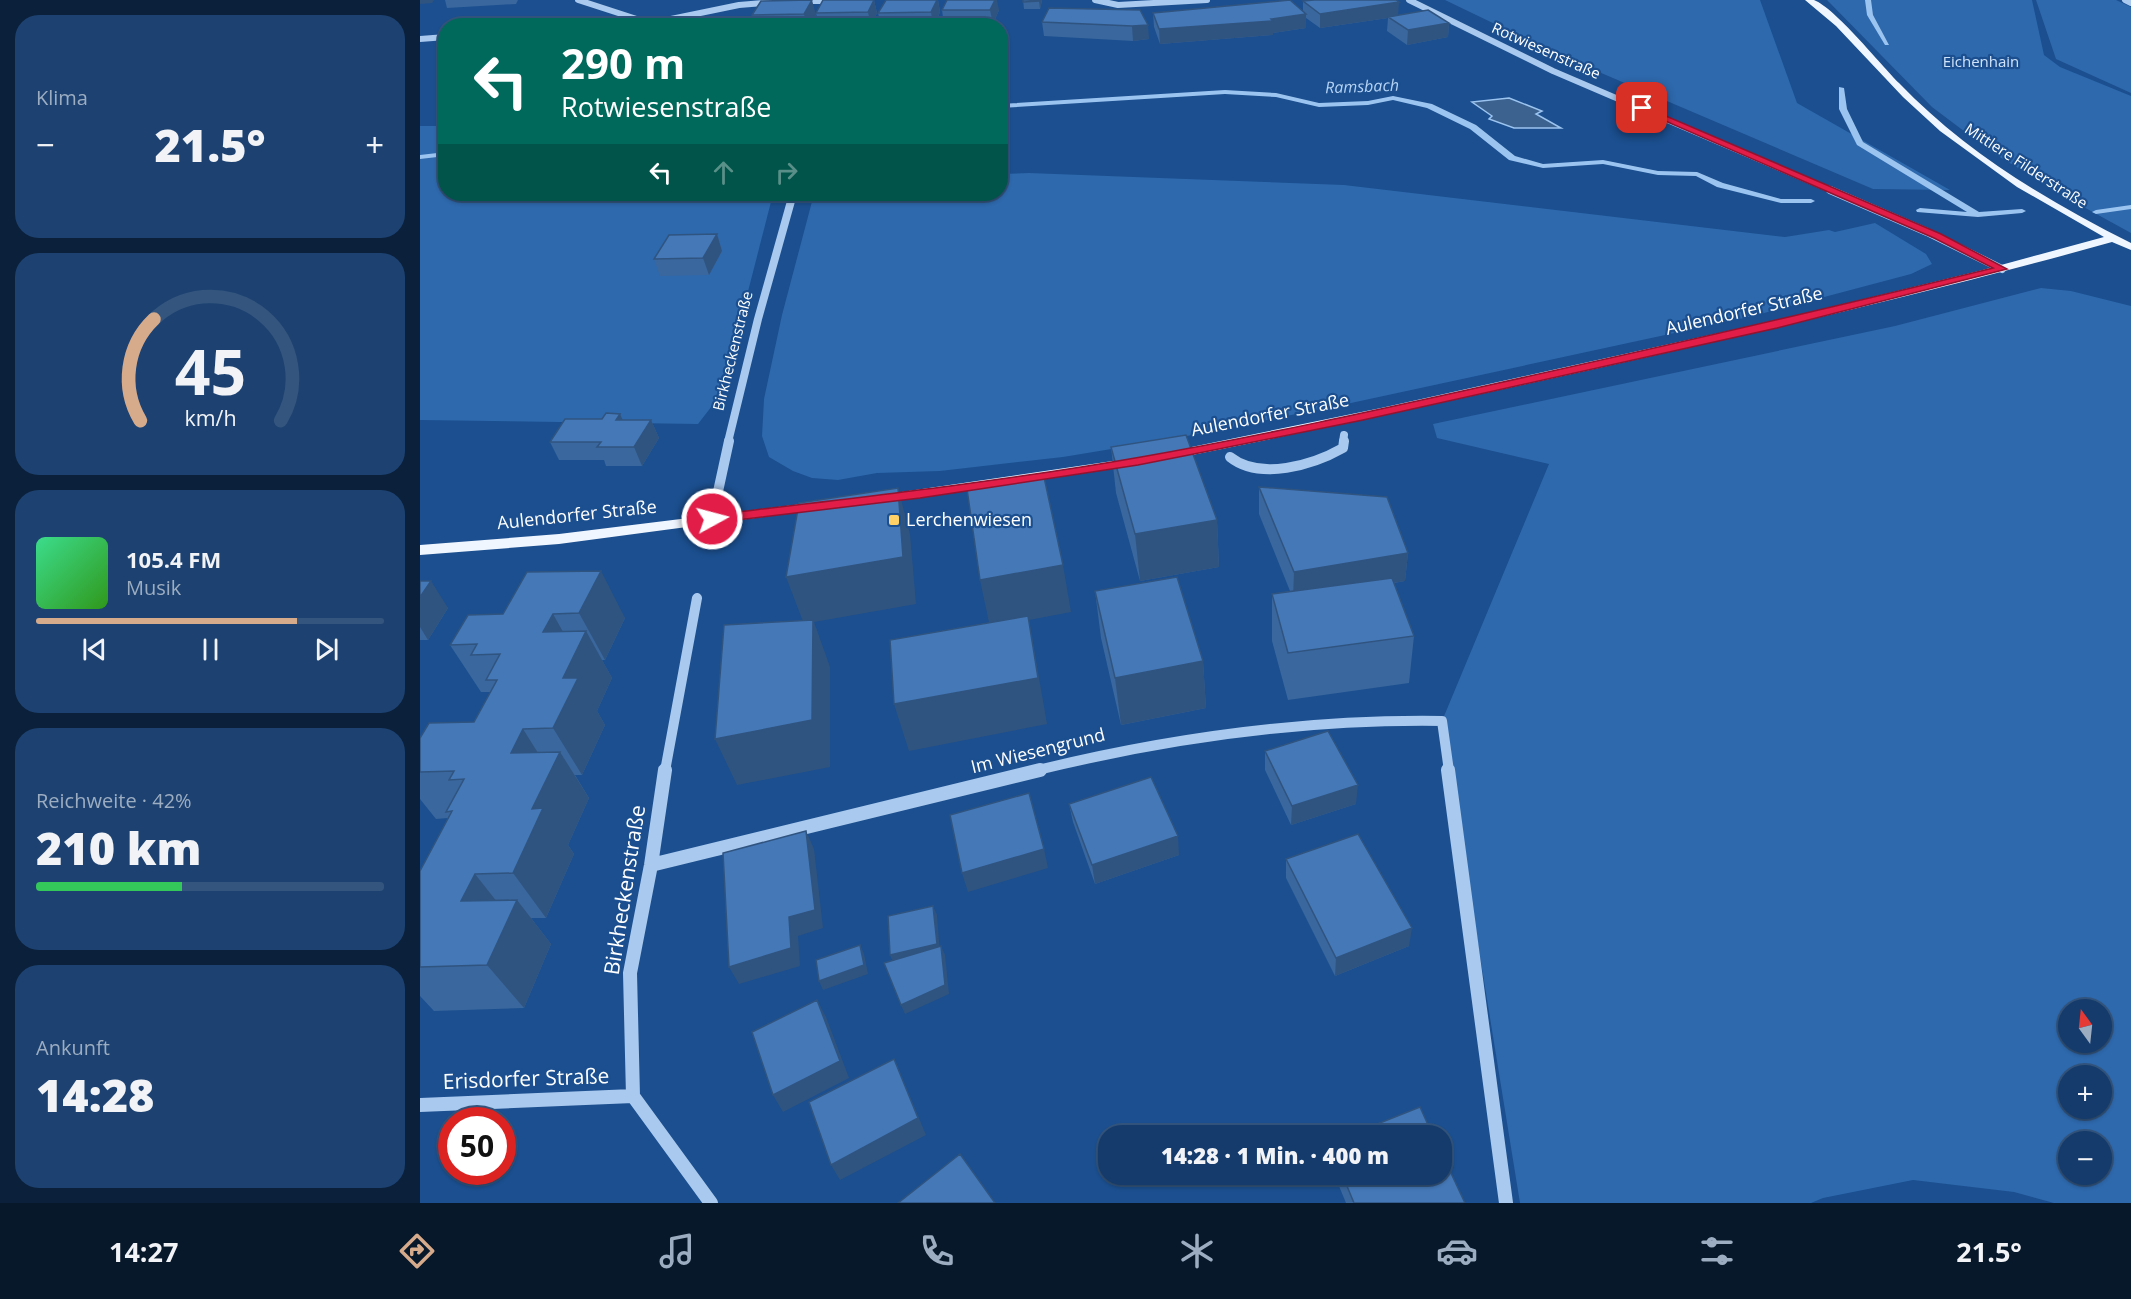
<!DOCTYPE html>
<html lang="de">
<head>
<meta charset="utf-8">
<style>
  body { margin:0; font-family:"Open Sans",sans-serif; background:#1d4271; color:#f1f3f6; height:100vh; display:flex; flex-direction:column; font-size:22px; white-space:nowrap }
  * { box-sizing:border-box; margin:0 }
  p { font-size:20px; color:#9dadc1 }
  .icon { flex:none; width:33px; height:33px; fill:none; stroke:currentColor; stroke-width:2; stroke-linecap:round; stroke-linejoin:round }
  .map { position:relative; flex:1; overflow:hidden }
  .sheet { display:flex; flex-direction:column; gap:15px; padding:15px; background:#0b203b; width:420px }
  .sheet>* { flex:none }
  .hud { position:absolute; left:18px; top:18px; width:570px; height:183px; border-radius:24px; box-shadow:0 2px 4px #0004,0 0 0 2px #33557e; background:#00695c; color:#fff; overflow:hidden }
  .needle { width:39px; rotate:345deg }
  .buttons { position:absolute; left:1638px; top:999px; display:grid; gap:12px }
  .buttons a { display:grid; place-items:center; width:54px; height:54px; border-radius:50%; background:#143b6b; box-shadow:0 2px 4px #0004,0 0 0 2px #33557e; font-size:30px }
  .speed { position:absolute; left:18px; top:1107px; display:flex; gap:12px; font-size:30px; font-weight:700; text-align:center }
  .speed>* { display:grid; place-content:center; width:78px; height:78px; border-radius:50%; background:#143b6b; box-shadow:0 2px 4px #0004,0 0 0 2px #33557e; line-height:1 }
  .speed .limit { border:9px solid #d22; background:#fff; color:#111 }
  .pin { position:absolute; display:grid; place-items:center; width:51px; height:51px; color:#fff; margin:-26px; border-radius:12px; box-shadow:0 3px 9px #0006 }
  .me { position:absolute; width:66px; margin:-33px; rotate:83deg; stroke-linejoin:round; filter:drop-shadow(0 0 4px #0008) }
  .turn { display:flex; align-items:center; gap:21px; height:126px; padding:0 24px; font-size:27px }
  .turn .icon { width:78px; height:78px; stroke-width:2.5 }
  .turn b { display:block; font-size:42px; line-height:51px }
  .lanes { display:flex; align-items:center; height:57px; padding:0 24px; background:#0003; justify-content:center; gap:30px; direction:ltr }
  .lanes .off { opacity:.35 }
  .big { font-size:45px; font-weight:800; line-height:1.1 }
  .sheet .card { flex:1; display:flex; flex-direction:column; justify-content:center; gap:9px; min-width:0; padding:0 21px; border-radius:24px; background:#1d4271 }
  .sheet .dial { align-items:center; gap:0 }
  .dial svg { height:156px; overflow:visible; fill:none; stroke:#33557e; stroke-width:7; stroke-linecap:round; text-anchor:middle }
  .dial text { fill:#f1f3f6; stroke:none }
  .song { display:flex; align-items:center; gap:18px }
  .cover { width:72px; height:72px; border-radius:9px; background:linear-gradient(135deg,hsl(150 70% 55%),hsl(110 70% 35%)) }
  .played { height:6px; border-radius:3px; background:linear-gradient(90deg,#d6ab8b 75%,#33557e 75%) }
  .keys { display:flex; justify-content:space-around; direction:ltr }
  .heat { display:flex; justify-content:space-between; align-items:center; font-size:33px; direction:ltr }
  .charge { height:9px; border-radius:4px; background:linear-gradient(90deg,#34c759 42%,#33557e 0) }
  .trip { position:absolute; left:678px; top:1125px; width:354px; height:60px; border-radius:24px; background:#143b6b; box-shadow:0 2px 4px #0004,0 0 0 2px #33557e; font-weight:800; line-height:60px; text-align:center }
  .tabs { display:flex; height:96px; justify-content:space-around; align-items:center; background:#08182b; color:#9dadc1 }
  .tabs .icon { width:42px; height:42px }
  .tabs .current { color:#d6ab8b }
  .tabs b { font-size:27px; color:#f1f3f6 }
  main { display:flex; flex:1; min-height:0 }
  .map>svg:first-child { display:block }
  .green { fill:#2e69ad; fill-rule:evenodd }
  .water { fill:#3c6290; stroke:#9cc4f0; stroke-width:1.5 }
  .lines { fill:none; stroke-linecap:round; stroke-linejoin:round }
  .stream { fill:#9cc4f0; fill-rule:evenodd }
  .minor-far3 { stroke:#a9c9ee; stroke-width:6 }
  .minor-far2 { stroke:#a9c9ee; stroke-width:8 }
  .minor-far1 { stroke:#a9c9ee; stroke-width:10 }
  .minor { stroke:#a9c9ee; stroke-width:14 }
  .major { fill:#f0f6ff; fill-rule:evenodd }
  .wall { fill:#3a679d }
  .shaded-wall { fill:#305480 }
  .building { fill:#4478b7; stroke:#305480; stroke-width:1.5 }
  .route { fill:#e11d48; stroke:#92132f; stroke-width:1.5 }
  .poi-dot { fill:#ffd166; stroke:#1b4f8f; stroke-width:2 }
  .labels { text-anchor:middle; stroke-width:4.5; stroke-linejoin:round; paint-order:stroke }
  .far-street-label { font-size:15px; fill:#fff; stroke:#1b4f8f }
  .far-park-label { font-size:15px; fill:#cfe3fa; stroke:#1b4f8f }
  .far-water-label { font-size:16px; font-style:italic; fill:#b5d3f5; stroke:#1b4f8f }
  .street-label { font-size:18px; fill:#fff; stroke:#1b4f8f }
  .poi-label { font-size:18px; fill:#fff; stroke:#1b4f8f; text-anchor:start }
  .near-street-label { font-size:21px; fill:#fff; stroke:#1b4f8f }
</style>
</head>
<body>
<main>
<section class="sheet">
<div class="card"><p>Klima</p>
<div class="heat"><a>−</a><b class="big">21.5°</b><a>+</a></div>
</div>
<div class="card dial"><svg viewBox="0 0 100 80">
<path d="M14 69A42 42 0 1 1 86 69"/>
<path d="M14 69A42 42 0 0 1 21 17" stroke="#d6ab8b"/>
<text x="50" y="56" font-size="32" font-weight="700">45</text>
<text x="50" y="72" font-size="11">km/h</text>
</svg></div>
<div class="card">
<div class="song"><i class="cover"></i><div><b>105.4 FM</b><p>Musik</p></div></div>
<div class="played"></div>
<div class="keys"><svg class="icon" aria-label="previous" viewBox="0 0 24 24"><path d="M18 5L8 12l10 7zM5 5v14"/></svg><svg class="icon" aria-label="pause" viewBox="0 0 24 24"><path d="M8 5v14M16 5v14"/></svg><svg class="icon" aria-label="next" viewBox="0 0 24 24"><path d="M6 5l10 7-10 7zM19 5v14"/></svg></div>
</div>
<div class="card"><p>Reichweite · 42%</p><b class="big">210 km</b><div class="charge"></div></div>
<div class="card"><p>Ankunft</p><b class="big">14:28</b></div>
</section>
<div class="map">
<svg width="1711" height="1203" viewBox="0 0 1711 1203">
  <rect width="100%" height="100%" fill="#1b4f8f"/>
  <path class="green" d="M1025 0H1340L1377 103 1530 190 1453 189 1139 55Z
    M1407 0H1612L1624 55 1640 67 1711 96V233L1660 205 1573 153 1512 107Z
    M1616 0H1696L1711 7V93L1636 59Z
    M0 126H25L26 194H353L302 393 278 424 0 420Z
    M609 173 924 185 1365 237 1409 230 1415 232 1455 223 1506 254 1512 264 1491 274 1333 316 931 403 752 439 643 457 520 471 457 473 418 480 392 478 373 471 349 457 342 436 344 399 362 315 394 194H580L581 174Z
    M1621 288 1651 291 1711 306V1203H1634L1594 1192 1493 1180 1403 1198 1391 1203H1100L1022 721 1129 464 1017 438 1013 424 1475 326ZM1648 1010H1682V1042H1648ZM1648 1076H1682V1108H1648ZM1648 1142H1682V1174H1648Z"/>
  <path class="water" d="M1089 98 1122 111 1116 114 1141 128H1094L1069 119 1072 116 1052 102Z"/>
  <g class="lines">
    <path class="stream" d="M1445 0H1451L1453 15 1469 45H1465L1447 15Z
      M1419 87 1424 88 1427 109 1443 142 1559 212 1602 209 1606 211 1602 213 1558 217 1497 212 1496 210 1500 208 1547 212 1437 145 1419 109Z
      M805 90 856 93 899 103 948 101 973 96 1012 104 1056 125 1095 156 1123 164 1183 160 1238 171 1277 172 1303 183 1361 199H1391L1395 201 1391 203H1361L1297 187 1276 176 1238 175 1183 164 1123 168 1089 160 1050 129 1007 108 973 100 948 105 899 107 856 97 805 94 580 108V104Z
      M26 152V156L0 159V155Z
      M1711 205V209L1676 214 1672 212 1676 210Z"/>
    <path class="minor-far3" d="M158 0 226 22
      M675 0 698 5 787 0
      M989 0 1133 71 1413 191
      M1705 0 1711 3
      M379 1H418
      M217 26 319 5 355 2
      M0 39 26 37"/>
    <path class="minor-far2" d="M1410 190 1507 232 1582 269
      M308 442 338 319 373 194
      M923 442 924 435"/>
    <path class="minor-far1" d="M810 457C840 481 893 465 923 448L924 441
      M292 519 309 441
      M245 771 277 598
      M614 771C748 738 884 719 1022 721L1029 771"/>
    <path class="minor" d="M245 770 231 865 210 973 213 1096 291 1203
      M1028 770 1086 1203
      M231 865 620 770
      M0 1105 213 1096"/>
    <path class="major" d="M1385 0C1387 0 1393 0 1394 0 1415 8 1461 65 1479 83 1544 151 1627 201 1711 243V250L1692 242C1521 290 1348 330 1174 369 1034 400 893 431 752 459L747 458 745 455 752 451 961 408 1367 318 1559 271 1684 237 1597 187 1520 131 1483 97 1416 26Z
      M713 458 720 462 718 465 461 503 454 499 461 495Z
      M398 502 405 506 403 509 139 544 0 555V545L139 534Z"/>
  </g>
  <path class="wall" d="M25 0H98L96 4 27 8Z
    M454 0 457 13 451 26H399L396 13Z
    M466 0H518L520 12 514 26H461L458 13Z
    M603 0H622V1L620 9H604Z
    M341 1 396 15 389 26H335L332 15Z
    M883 1 1029 23 1028 37 987 45 967 31 968 18 900 28 886 18V28L853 33V35L740 44 734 27 733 13 883 11Z
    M522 10H579L573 24 524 25Z
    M720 10 729 39 713 41 624 36 622 22Z
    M297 234 302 251 289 275 240 276 234 259Z
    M200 414 203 420H231L239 438 222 466H186L184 460H139L130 442 182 419Z
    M691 447 797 520 799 567 720 581 696 493Z
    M839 487 988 553 985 581 974 583 994 636 989 683 868 700 852 641V594L870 591 839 514Z
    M107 572 205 618 185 660H182L192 678 177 711 185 725 162 775H155L169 798 148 845 154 854 126 918H111L131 944 104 1008 14 1011 0 996V871L28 818 16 819 0 799V738L54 722 71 692H61L30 645 83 614Z
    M0 581 28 608 8 640H0Z
    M675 591 783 661 786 708 701 725 681 638Z
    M845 751 936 804 871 825 845 770Z
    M649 804 759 855 675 884 653 822Z
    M866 859 989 946 915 976 866 878Z
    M914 1174H1022L1045 1203H926Z"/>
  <path class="shaded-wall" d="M0 0H14L12 3 0 4Z
    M392 0 396 15 389 26H387L384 14Z
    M454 0 457 13 451 26 448 12Z
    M517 0H518L520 12 513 26 511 12Z
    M575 0H577L579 10 573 24 570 10Z
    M619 0H622L620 9 619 1Z
    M979 2 978 17H968V18L900 28V14Z
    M886 14V28L853 33V35L740 44 739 29 851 19Z
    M1029 23 1028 37 987 45 988 30Z
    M728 25 729 39 713 41 712 26Z
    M297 234 302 251 289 275 283 258Z
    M200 414 208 432 196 420Z
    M231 420 239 438 222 466 214 447Z
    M478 488 490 534 496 604 394 622 410 667V767L317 785 295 739 384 624 366 577Z
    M797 520 799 567 720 581 715 534Z
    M988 553 985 581 873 599 874 572Z
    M643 565 651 612 609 620 627 724 489 751 474 704 570 627 560 580Z
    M181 571 205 618 185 660 159 613Z
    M11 581 28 608 8 640 0 627V597Z
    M133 614 155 653 166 631 192 678 177 711 185 725 162 775 133 728 143 678 123 632Z
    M783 661 786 708 701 725 695 678Z
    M103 729 130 772 140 752 169 798 148 845 154 854 126 918 93 873 91 753Z
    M938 785 936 804 871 825 872 806Z
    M386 831 394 849 403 928 378 936 380 966 319 984 309 967 369 917Z
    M758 836 759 855 675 884 672 865Z
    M624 849 628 868 548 892 542 873Z
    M55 874 89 917 97 900 131 944 104 1008 67 965 41 901Z
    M513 906 517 915 520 953 474 964 470 955Z
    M992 928 989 946 915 976 916 958Z
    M440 945 444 954 448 974 403 990 399 981Z
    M521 946 525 955 529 994 485 1014 481 1005Z
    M397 1000 406 1017 429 1078 363 1112 353 1095Z
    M474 1059 506 1135 420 1180 411 1165Z"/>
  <path class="building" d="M392 0 384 14 332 15 341 1Z
    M403 0H454L448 12 396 13Z
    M466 0H517L511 12 458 13Z
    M527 0H575L570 10H522Z
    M603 0H619V1L603 2Z
    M870 0 886 14 851 19 853 21 739 29 733 13Z
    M894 0H976L979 2 900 14 883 1Z
    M629 8 720 10 728 25 712 26 622 22Z
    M1008 10 1029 23 988 30 968 17Z
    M297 234 283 258 234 259 249 235Z
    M186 413 200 414 196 420H231L214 447H177L181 442H130L145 419H182Z
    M766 435 797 520 715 534 691 447Z
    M624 477 643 565 560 580 547 489Z
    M839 487 967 497 988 553 874 572Z
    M478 488 483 557 366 577 379 503Z
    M181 571 159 613 133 614 123 632 166 631 143 678H158L133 728 103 729 91 753 140 752 112 809 123 808 93 873 55 874 41 901 97 900 67 965 0 967V871L32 811 26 812 44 779 29 780 34 771 0 772V738L9 723 54 722 77 680H66L80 654 51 655 57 644 30 645 48 615 83 614 107 572Z
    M757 577 783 661 695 678 675 591Z
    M972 578 994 636 868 653 852 594Z
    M0 581H11L0 597Z
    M608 616 618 678 474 704 470 640Z
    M393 620 392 720 295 739 304 625Z
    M908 731 938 785 872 806 845 751Z
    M731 777 758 836 672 865 649 804Z
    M609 793 624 849 542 873 530 815Z
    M386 831 395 910 369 917 371 948 309 967 303 853Z
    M938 834 992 928 916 958 866 859Z
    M513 906 517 944 470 955 468 916Z
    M440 945 444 965 399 981 396 960Z
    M521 946 525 985 481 1005 464 963Z
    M397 1000 420 1061 353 1095 332 1032Z
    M474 1059 498 1118 411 1165 389 1102Z
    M1000 1107 1013 1136H927Z
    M540 1154 575 1203H478Z
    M1022 1154 1045 1203H934L922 1174H1022Z"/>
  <path class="route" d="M1220 107H1225L1521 234 1587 269 1357 328 943 420 784 452 718 465 500 498 292 523 286 519 292 515C435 498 579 482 721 457 840 436 957 410 1074 384 1241 347 1407 309 1573 268L1514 238 1220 110Z"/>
  <rect class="poi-dot" x="468" y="514" width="12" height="12" rx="3"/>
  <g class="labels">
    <g class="far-street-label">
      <text transform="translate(1126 51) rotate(24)" y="5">Rotwiesenstraße</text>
      <text transform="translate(1606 166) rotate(33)" y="5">Mittlere Filderstraße</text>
      <text transform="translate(313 351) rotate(-76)" y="5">Birkheckenstraße</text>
    </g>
    <g class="far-park-label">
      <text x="1561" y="67">Eichenhain</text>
    </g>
    <g class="far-water-label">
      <text transform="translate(942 86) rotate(-2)" y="6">Ramsbach</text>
    </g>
    <g class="street-label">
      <text transform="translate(1324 311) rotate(-13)" y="6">Aulendorfer Straße</text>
      <text transform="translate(850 415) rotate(-11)" y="6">Aulendorfer Straße</text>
      <text transform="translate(157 515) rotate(-6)" y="6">Aulendorfer Straße</text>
      <text transform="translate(618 751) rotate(-14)" y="6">Im Wiesengrund</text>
    </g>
    <g class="poi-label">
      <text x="486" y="526">Lerchenwiesen</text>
    </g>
    <g class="near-street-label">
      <text transform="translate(205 890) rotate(-81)" y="7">Birkheckenstraße</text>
      <text transform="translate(106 1079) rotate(-2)" y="7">Erisdorfer Straße</text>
    </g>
  </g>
</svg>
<div class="buttons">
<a><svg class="needle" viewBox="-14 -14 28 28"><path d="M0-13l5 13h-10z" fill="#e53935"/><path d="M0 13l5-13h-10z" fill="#9dadc1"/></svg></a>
<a>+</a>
<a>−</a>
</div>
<div class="speed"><div class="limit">50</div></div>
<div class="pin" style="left:1222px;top:108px;background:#d93025"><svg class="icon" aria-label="arrive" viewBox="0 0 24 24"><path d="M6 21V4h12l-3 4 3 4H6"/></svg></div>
<svg class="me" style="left:292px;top:519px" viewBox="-20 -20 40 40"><circle r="17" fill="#e11d48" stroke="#fff" stroke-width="3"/><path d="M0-11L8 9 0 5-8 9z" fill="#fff"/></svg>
<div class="trip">14:28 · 1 Min. · 400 m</div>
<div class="hud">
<div class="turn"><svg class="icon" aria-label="left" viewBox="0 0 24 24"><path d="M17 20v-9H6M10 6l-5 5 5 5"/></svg><div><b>290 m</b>Rotwiesenstraße</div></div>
<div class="lanes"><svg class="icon" aria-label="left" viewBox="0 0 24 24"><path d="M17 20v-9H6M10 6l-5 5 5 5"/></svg><svg class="icon off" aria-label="ahead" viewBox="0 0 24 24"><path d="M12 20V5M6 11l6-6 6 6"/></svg><svg class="icon off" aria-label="right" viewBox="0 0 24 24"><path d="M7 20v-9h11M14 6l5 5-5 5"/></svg></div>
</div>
</div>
</main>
<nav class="tabs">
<b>14:27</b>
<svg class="icon current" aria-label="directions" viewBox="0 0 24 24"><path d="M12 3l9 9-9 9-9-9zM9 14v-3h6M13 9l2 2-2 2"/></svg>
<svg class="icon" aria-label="music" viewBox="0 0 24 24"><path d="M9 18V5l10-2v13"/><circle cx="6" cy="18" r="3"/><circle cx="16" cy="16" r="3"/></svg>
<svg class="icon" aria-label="phone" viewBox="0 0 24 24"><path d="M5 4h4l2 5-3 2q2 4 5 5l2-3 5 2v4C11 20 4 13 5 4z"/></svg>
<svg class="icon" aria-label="climate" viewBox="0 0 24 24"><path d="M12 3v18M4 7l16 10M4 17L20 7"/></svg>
<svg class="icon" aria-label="car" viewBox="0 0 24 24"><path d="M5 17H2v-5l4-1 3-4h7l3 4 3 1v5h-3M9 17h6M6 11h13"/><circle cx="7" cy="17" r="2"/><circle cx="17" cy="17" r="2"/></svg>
<svg class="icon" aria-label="filters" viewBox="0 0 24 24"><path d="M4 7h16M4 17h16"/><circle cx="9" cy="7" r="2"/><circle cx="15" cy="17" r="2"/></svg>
<b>21.5°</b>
</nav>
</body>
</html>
